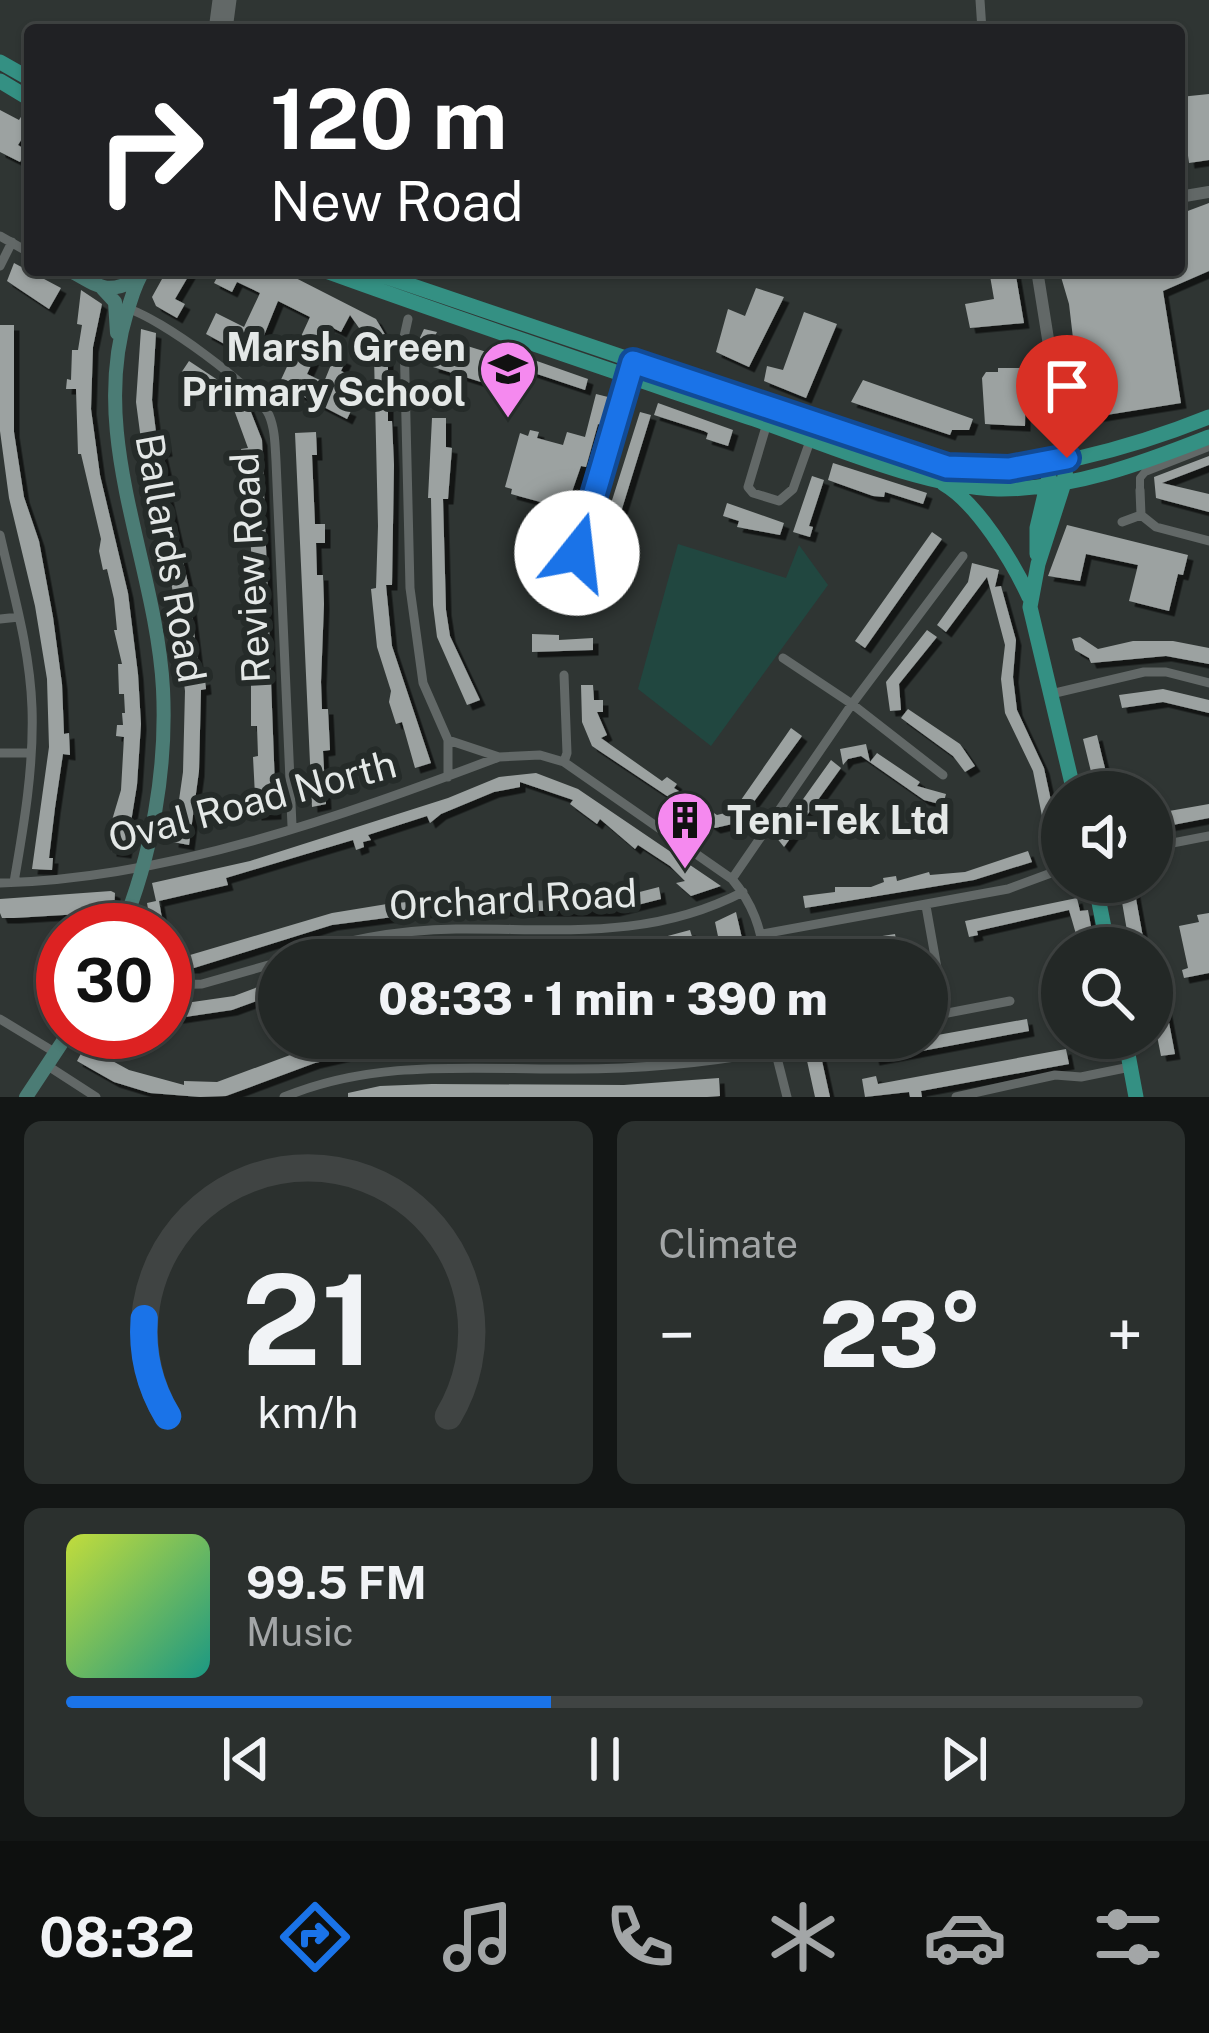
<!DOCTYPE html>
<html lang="en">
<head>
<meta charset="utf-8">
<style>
  body { margin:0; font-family:"Public Sans",sans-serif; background:#2b302e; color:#f1f3f6; height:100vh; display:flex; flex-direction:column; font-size:45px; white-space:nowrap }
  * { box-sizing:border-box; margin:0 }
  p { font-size:39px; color:#a3a6a7 }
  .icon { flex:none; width:66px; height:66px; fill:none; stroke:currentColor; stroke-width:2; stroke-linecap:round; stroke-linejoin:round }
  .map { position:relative; height:1097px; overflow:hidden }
  .side { display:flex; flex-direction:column; gap:24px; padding:24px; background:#131615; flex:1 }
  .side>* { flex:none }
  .banner { position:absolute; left:24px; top:24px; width:1161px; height:252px; border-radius:12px; box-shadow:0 3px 9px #0004,0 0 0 3px #404443; background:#202124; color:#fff; overflow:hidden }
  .fabs { position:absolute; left:1041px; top:771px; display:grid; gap:24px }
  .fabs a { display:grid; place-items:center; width:132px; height:132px; border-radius:50%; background:#232826; box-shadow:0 3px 9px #0004,0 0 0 3px #404443; font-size:60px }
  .speed { position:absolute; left:36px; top:903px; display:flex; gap:24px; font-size:60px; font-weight:700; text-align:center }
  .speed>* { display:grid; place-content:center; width:156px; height:156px; border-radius:50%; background:#232826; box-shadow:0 3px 9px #0004,0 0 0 3px #404443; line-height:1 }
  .speed .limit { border:18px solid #d22; background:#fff; color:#111 }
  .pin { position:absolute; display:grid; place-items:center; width:102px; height:102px; color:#fff; margin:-123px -51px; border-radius:50% 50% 50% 0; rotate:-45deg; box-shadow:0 0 12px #0007 }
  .pin .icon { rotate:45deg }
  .me { position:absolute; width:132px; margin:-66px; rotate:16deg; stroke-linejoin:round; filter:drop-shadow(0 0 9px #0008) }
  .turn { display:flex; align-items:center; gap:42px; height:252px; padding:0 48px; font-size:54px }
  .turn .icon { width:156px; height:156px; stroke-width:2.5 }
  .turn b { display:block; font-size:84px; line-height:102px }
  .big { font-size:90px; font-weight:800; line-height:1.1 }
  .side .tile { flex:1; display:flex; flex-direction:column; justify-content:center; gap:18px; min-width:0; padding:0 42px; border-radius:18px; background:#2b302e }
  .side .dial { align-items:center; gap:0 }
  .dial svg { height:312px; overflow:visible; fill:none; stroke:#404443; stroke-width:7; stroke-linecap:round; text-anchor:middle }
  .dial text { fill:#f1f3f6; stroke:none }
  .song { display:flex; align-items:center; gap:36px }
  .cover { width:144px; height:144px; border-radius:18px; background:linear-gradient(135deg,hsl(70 70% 55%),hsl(170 70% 35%)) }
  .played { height:12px; border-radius:6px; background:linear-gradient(90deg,#1a73e8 45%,#404443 45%) }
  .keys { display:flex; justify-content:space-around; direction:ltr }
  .heat { display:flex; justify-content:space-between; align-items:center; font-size:66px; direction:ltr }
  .side .tiles { flex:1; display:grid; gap:24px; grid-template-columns:1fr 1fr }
  .tile:last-child { grid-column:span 2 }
  .trip { position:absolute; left:258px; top:939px; width:690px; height:120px; border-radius:60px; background:#232826; box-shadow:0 3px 9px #0004,0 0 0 3px #404443; font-weight:800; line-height:120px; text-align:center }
  .menu { display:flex; height:192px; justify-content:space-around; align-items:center; background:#0e100f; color:#a3a6a7 }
  .menu .icon { width:84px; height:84px }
  .menu .active { color:#1a73e8 }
  .menu b { font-size:54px; color:#f1f3f6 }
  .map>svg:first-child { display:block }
  .green { fill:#214740 }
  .building { fill:#9ca2a1; filter:url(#shadow) }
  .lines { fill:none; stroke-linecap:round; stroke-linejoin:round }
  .pedestrian { stroke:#626867; stroke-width:8 }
  .minor { stroke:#626867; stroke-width:9 }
  .tertiary { stroke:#626867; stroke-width:12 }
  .secondary { stroke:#4b7c75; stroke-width:14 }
  .primary { stroke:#349083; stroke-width:15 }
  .route-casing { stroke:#114b97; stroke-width:30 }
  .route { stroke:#1a73e8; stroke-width:21 }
  .labels { text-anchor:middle; stroke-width:12; stroke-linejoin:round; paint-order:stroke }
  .poi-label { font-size:39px; font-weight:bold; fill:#e4e8e7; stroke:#252b29; text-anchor:end }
  .street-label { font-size:39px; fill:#e4e8e7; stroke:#252b29 }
</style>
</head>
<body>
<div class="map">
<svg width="1209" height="1097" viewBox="0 0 1209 1097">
  <defs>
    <filter id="shadow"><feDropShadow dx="5.5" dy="5.5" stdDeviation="0" flood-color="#0009"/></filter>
  </defs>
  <rect width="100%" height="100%" fill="#2f3533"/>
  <path class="green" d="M678 544 786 578 799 545 828 585 711 746 638 689Z"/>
  <path class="building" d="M1209 94V160L1189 163 1180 97Z
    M0 110 19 120 24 112 30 116V126L18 145 26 150 20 162 0 152Z
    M1209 203V271L1163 291 1181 403 1094 417 1085 363 1076 364 1069 304 1059 270H1179V207L1185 212Z
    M14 263 61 288 49 309 7 281Z
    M167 270H192L175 299 185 304 177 318 156 306 152 297Z
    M221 270H280L376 319 387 338 373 348 350 315 341 332 329 326 307 374 324 382 335 355 346 360 341 371 350 375 337 405 351 411 347 419 279 384 310 317 278 301 254 360 206 334 216 313 244 327 260 293 237 282 232 292 214 283Z
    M989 270H1015L1024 323 970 328 965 304 994 299Z
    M756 288 784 297 749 367 716 352 728 309 745 316Z
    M81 290 102 304 93 347 91 409 100 475 128 593 138 674 141 724 137 785 126 853 111 851 113 838 107 837 121 790 124 737 116 736 117 725H123L122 713H125L124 694H119L118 664H122L114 630H117L114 599 107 569 103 570 99 551 101 539 81 454H78L76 389H66L67 379 71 380 72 350H78L82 325 77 324Z
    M804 312 837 324 806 398 764 381 767 366 783 370Z
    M0 325H14V432L24 497 39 541 53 617 62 684 64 734 69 733 70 755 63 754 55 808 49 858H53L52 870 32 869 49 747 47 679 35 606 9 498 0 431Z
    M141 329 156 333 152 400 156 432H162L165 440 167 451 162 452 167 473 163 474 188 583 200 680 205 679 206 689 201 690 199 771 189 845 173 842 183 772 185 691 172 587 144 463 136 402Z
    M424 329 437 332 435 336 506 358 497 387 433 367 438 348 418 342Z
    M517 354 588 379 585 390 513 366Z
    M374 356H388V421H392L394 465 392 585H386L392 646 431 763 415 768 402 722 396 724 389 702 391 691 377 647 371 589 376 588 378 526Z
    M189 361 239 394 231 406 198 384 196 387 188 383 191 379 181 373Z
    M998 368H1026L1025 426 985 424 982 378 986 372H998Z
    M863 380 973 419 969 430H952L950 435 851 402Z
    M596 394 608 397 601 425 598 424 586 467 581 466 566 509 511 494 512 489 505 487 520 433 528 436 530 430 539 432 537 438 563 445 567 432 585 437Z
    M247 402 262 440 276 814 256 815 253 757 258 756 257 726H251V550L250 521H245L244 509H249V489L247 458 243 459 241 449 248 448 233 407Z
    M658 403 733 430 728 446 706 439 708 433 704 431 654 415Z
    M640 412 651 415 613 538 601 535Z
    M432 418H446V447L452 448 448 499H443L446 610 450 636 480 700 467 705 437 637 433 605 431 498H428Z
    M316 432 317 455H312L315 524H325V543H316L317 575H323L324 604 321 682 322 709H328L330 750 323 751 326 804 312 807 295 433Z
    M1209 456V465L1162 483 1209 494V512L1156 498 1154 477Z
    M833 463 927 493 923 504 885 492 884 497 873 496 828 480Z
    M812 476 824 480 809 526 813 527 810 537 793 532Z
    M727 503 784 523 780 535 737 527 739 521 723 516Z
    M1067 525 1188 555 1183 575 1178 574 1169 611 1129 601 1138 565 1086 554 1080 581 1048 576Z
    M932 532 942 539 865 648 855 641Z
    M972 563 999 570 995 587 1001 586 1016 640 1013 677 1017 710 1044 768 1055 819 1043 821 1033 771 1005 713 1001 679 1005 645 987 577 946 632 937 625 968 582Z
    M927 630 937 637 899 684 901 710 890 711 886 682Z
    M532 634 559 635V640L593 638V650L532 652Z
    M1080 637 1098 649 1133 641H1173L1209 648V664L1166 656 1091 663 1089 658 1075 650 1072 639Z
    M581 685H593L594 700H603V712H597L607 735 601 738 662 781 667 777 677 784 674 788 717 815 737 810 741 822 715 828 592 746 582 722Z
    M1163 689 1209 700V713L1163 702 1122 708 1119 695Z
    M908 709 960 744 975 766 965 772 953 756 901 718Z
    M791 728 802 736 750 807 741 800Z
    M1097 735 1101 752 1111 792H1096L1083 739Z
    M866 744 870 762 877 753 920 782 917 786 946 794 943 805 924 800 861 756 848 759 843 765 840 749Z
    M831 760 841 768 784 847 776 837Z
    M536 773 578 789 721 886 691 896 676 883 685 881 670 866 638 845 635 849 600 819 597 824 570 804 573 800 520 782V787L494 792 441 814 430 823 427 816 368 835 371 840 363 842 364 847 356 850 353 840 226 878 228 885 159 901 162 918 150 920 147 903 156 901 152 883 250 861 448 798 499 777Z
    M1209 804V818L1152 829V814Z
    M1028 851 1032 862 974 880 805 908 803 896 835 892V887H871L884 882 883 878 896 876 897 881 929 872 930 875 965 872Z
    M1133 883 1135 893 1145 948H1130L1119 885Z
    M659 887 661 899 614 911H437L378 919 332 925 194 968H165V955H190L332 913 387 904 437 899 572 901 624 896Z
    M111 891 115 893 114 912 14 918H2L0 913V899Z
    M1077 898 1080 911 1088 910 1095 948H1080L1069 910 977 931 978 935 969 937 965 921Z
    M736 912 747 960H723L715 922Z
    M1209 913V973L1184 978 1182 970 1188 968 1179 926 1199 922 1197 915Z
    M690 930 694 943 640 957 381 960 380 955 410 950 587 949 638 944Z
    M895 934 898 950 888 952 887 947 803 960 801 949Z
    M1156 954 1175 1054 1161 1056 1152 1010V955Z
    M279 979V993L232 1010 165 1020V1006L234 996Z
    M1027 1019 1029 1031 874 1060 871 1047Z
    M336 1038H704V1044L613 1052 417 1046 363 1052 315 1063 226 1096 200 1097 150 1093 114 1082 77 1061 85 1046 129 1070 184 1085V1081L217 1082Z
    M802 1038H817L830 1097H815Z
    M1066 1049 1069 1064 921 1091 922 1097H910L909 1092 865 1097 862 1079 876 1076 878 1084Z
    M719 1078 720 1096 707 1097H348V1093L380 1086 432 1084 624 1085Z"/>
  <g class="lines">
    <path class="pedestrian" d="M1140 490V478L1145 472 1209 447"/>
    <path class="minor" d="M980 0 982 30
      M213 30 217 0
      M221 30 225 0
      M228 30 232 0
      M0 236 30 253
      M0 266 12 242
      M128 309C157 316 257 388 269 415 275 429 275 445 276 461L292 826
      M408 319 404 337 410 588 423 683 448 740V777
      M768 420 748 487 753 493 779 501 793 489 816 424
      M1140 490 1141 515
      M1141 515 1156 527 1209 541
      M1122 522 1141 515
      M0 535C13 592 30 649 32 708 34 766 24 825 14 882
      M577 553 633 362
      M0 619 19 617
      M783 658 852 704 943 775
      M1051 694 1144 672H1166L1209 683
      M448 740 499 757 540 755 564 762 732 879C753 904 761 928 765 960
      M0 753H31
      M564 762 567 753 564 675
      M1152 847 1209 836
      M732 879 852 704 963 556
      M0 883C167 879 343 816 499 757
      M926 906 945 1013
      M762 934 1008 889 1062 869
      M285 960C340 940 397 930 456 929 558 928 648 941 743 892
      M165 985 202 984 279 962
      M927 1017 1010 1001
      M0 1019 56 1053
      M772 1038 787 1097
      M48 1066 96 1097
      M284 1097C378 1058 474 1070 574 1069 642 1069 708 1063 775 1050
      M956 1097 1055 1075 1081 1077 1130 1067"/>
    <path class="tertiary" d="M1179 197 1209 192
      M1037 270 1067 458"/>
    <path class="secondary" d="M69 270C98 285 104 296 136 280
      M103 289 115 302 117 333
      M121 930C152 856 167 769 163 689 156 562 88 438 127 312 132 297 135 283 144 270
      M26 1097 69 1032"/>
    <path class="primary" d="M0 62 30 79
      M0 81 30 99
      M323 270C466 322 610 370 754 419 826 444 923 487 998 489 1071 490 1143 463 1209 437
      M366 270 947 467C1024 480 1137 446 1209 417
      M1067 458 1064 483 1038 564 1030 607 1074 792
      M944 484C977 503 1013 562 1029 597
      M1037 554V528L1049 477
      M1095 882 1108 948
      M1125 1038 1136 1097"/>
  </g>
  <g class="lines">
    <g class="route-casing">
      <path id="route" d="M577 553 633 362 947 467 1009 469 1067 458"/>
    </g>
    <use href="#route" class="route"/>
  </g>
  <defs>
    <g id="school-pin" transform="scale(3)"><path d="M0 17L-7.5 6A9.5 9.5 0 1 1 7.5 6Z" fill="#f589ef" stroke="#252b29"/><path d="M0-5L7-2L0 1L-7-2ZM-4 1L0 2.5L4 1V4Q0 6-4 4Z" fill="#111"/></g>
    <g id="building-pin" transform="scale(3)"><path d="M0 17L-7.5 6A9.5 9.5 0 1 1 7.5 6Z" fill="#f589ef" stroke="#252b29"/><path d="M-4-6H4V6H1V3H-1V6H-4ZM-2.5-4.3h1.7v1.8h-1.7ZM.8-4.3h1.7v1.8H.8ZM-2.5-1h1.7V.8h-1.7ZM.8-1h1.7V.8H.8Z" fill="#111"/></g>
  </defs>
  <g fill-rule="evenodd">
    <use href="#school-pin" x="508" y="369"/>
    <use href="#building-pin" x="685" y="820"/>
  </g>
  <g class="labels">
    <g class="poi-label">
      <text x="466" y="361">Marsh Green<tspan x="466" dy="45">Primary School</tspan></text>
      <text x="727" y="834" text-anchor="start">Teni-Tek Ltd</text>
    </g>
    <g class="street-label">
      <text transform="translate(171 558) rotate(80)" y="14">Ballards Road</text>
      <text transform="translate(250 568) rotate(-93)" y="14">Review Road</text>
      <text transform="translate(252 801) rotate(-15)" y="14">Oval Road North</text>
      <text transform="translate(513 899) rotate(-3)" y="14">Orchard Road</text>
    </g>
  </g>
</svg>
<div class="fabs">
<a><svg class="icon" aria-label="sound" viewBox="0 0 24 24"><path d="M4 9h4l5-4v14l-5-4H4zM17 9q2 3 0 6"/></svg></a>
<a><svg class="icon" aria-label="search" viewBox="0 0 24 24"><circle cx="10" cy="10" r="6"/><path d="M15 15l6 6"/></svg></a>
</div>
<div class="speed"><div class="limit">30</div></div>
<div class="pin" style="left:1067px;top:458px;background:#d93025"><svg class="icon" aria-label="arrive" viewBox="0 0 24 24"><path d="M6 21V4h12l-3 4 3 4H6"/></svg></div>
<svg class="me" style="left:577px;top:553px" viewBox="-20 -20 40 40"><circle r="19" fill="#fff"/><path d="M0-13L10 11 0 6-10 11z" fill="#1a73e8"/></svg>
<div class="trip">08:33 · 1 min · 390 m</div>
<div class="banner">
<div class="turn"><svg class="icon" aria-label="right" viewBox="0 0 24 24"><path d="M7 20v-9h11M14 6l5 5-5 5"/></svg><div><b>120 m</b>New Road</div></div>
</div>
</div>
<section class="side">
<div class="tiles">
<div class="tile dial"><svg viewBox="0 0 100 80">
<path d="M14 69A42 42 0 1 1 86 69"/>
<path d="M14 69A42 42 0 0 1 8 44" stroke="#1a73e8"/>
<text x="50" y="56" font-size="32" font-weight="700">21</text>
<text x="50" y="72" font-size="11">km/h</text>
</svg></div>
<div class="tile"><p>Climate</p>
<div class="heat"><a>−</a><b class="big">23°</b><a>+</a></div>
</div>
<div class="tile">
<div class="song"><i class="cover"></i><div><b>99.5 FM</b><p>Music</p></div></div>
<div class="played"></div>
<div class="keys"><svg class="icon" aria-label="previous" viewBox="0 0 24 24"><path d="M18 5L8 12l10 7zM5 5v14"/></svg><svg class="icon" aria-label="pause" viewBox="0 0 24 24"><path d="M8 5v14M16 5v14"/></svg><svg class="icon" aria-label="next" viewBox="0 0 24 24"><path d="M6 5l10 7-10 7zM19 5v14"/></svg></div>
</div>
</div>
</section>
<nav class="menu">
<b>08:32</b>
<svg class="icon active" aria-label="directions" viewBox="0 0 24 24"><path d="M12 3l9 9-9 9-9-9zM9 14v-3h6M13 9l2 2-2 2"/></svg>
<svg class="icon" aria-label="music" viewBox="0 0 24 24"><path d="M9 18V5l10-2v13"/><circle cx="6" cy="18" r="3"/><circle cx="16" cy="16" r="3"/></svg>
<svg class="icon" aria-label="phone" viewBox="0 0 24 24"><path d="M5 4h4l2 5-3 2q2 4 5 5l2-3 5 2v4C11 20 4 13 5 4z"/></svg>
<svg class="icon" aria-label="climate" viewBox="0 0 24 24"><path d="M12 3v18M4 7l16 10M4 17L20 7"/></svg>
<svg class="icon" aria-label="car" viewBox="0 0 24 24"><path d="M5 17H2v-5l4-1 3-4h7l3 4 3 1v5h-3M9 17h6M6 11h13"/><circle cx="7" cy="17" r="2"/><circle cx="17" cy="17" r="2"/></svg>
<svg class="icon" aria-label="filters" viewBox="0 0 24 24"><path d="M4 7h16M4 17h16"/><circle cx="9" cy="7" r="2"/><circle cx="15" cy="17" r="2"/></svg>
</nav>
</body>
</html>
